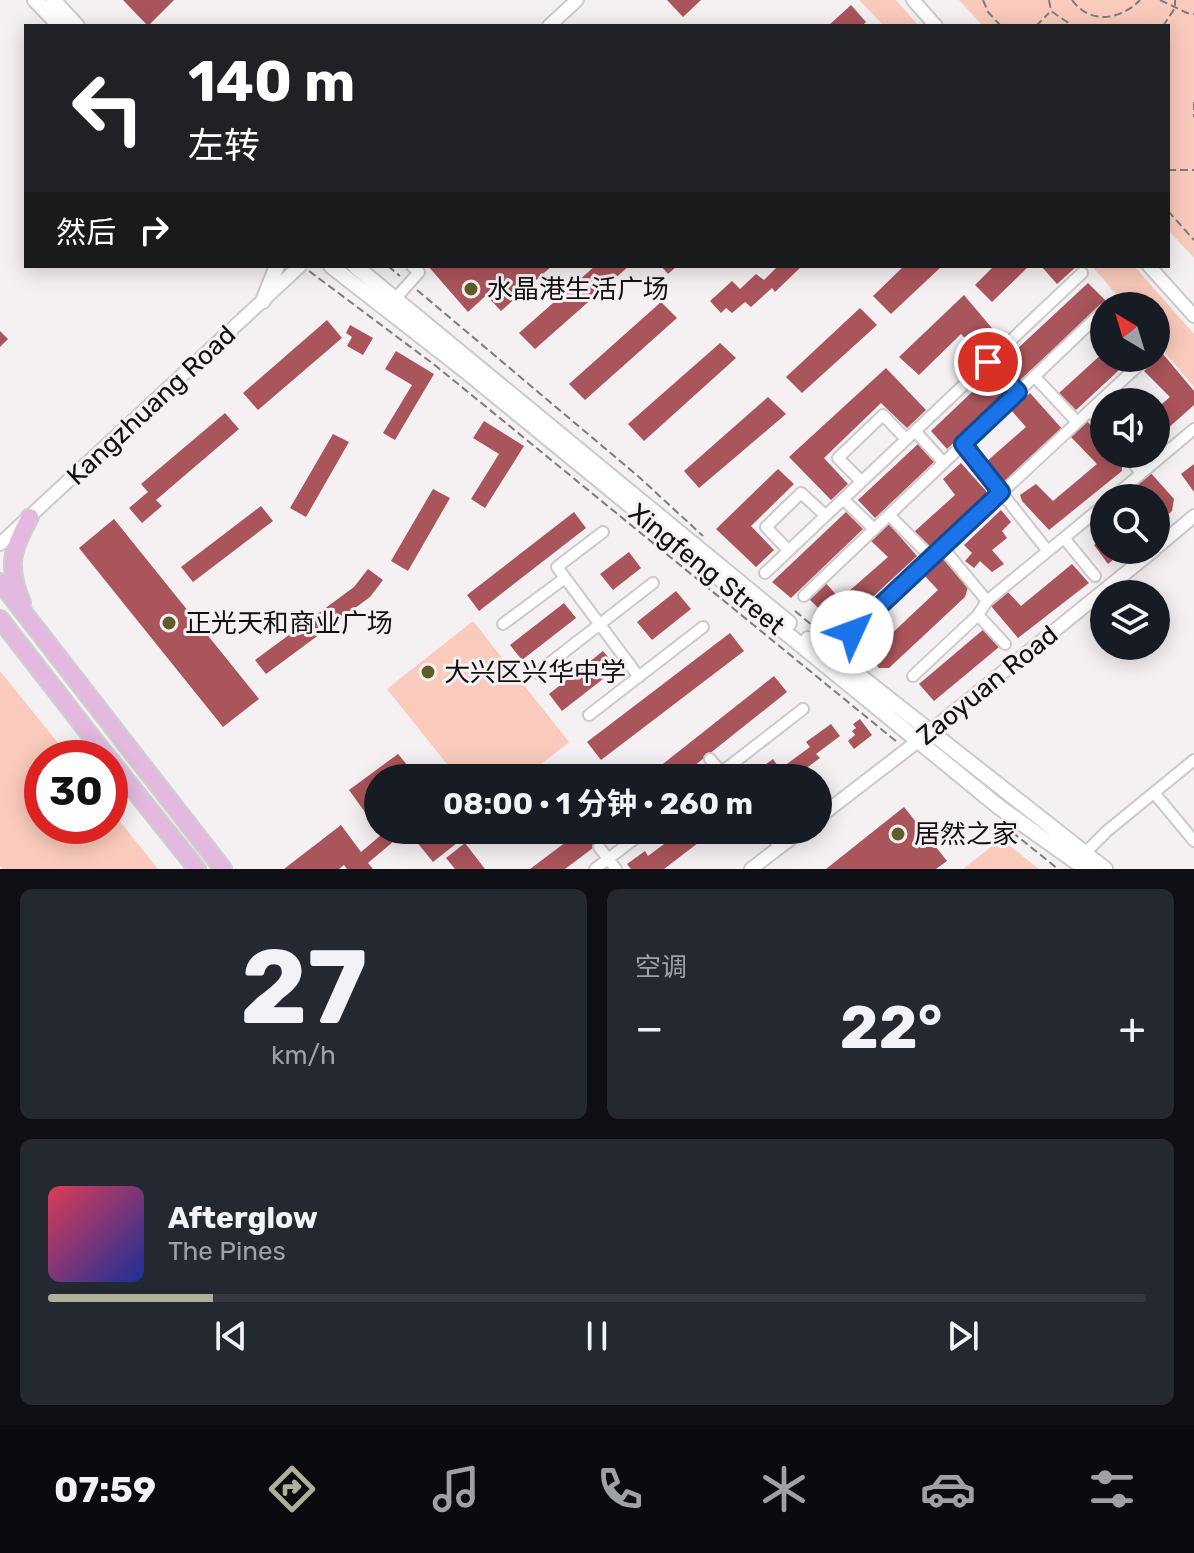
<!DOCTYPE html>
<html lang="zh">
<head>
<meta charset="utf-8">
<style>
  body { margin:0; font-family:Rubik,"Noto Sans SC",sans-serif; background:#242831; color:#f1f3f6; height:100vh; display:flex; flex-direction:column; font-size:30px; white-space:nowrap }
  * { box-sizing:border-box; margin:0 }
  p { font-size:26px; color:#9ea1a6 }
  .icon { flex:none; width:44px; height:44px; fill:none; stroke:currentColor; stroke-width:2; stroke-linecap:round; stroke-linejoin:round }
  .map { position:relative; height:869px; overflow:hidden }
  .panel { display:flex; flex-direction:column; gap:20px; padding:20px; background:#0d0f14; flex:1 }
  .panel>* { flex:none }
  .guide { position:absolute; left:24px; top:24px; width:1146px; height:244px; border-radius:0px; box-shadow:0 4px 20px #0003; background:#202124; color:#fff; overflow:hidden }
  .needle { width:52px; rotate:322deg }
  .buttons { position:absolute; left:1090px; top:292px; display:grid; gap:16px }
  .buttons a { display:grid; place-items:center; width:80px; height:80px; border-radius:50%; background:#171b24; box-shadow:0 4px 20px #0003; font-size:40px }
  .speed { position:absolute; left:24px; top:740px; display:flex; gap:16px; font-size:40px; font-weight:700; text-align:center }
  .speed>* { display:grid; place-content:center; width:104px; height:104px; border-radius:50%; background:#171b24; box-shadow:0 4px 20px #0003; line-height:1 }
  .speed .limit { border:12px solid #d22; background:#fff; color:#111 }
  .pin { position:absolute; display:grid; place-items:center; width:68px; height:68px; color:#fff; margin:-34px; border:4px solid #fff; border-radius:50%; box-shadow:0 2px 8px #0007 }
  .me { position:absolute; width:88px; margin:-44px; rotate:47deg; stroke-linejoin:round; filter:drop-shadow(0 0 6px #0008) }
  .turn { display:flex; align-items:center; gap:28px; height:168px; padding:0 32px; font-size:36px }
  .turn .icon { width:104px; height:104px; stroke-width:2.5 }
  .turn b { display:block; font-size:56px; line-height:68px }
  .then { display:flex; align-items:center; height:76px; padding:0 32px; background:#0003; gap:16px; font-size:30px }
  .big { font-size:60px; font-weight:700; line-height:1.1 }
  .panel .widget { flex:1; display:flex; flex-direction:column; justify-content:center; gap:12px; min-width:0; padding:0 28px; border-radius:12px; background:#242831 }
  .panel .dial { align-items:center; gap:0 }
  .dial b { font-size:104px; line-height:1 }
  .song { display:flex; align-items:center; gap:24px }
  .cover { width:96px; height:96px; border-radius:12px; background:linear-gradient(135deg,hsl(350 70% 55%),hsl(230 70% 35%)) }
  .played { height:8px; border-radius:4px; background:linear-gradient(90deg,#afb09a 15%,#363941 15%) }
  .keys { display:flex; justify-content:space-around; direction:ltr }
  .heat { display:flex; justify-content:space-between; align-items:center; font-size:44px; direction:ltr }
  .panel .tiles { flex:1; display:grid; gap:20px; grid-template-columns:1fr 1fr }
  .widget:last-child { grid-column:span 2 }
  .trip { position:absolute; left:364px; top:764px; width:468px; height:80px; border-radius:40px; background:#171b24; box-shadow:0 4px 20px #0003; font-weight:700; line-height:80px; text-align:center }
  .menu { display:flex; height:128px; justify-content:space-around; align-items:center; background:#090b0e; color:#9ea1a6 }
  .menu .icon { width:56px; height:56px }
  .menu .on { color:#afb09a }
  .menu b { font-size:36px; color:#f1f3f6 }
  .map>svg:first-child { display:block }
  .green { fill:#facbbc }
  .building { fill:#aa545b }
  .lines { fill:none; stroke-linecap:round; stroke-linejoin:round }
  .minor-casing { stroke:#cdc8ca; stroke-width:14 }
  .tertiary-casing { stroke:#cdc8ca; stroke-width:16 }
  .secondary-casing { stroke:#cdc8ca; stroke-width:18 }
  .primary-casing { stroke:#cfcfcf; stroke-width:20 }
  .path { stroke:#7e7b7c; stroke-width:2; stroke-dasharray:8 4; stroke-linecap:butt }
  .minor { stroke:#fff; stroke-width:10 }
  .tertiary { stroke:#fff; stroke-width:12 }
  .secondary { stroke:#fff; stroke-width:14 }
  .primary { stroke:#e3b9df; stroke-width:16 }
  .route-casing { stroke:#114b97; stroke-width:20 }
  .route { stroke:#1a73e8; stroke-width:14 }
  .poi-dot { fill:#5f5e2a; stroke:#f5f0f2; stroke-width:3 }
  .labels { text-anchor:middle; stroke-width:6; stroke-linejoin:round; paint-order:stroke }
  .poi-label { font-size:26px; fill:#110f10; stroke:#f5f0f2; text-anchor:start }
  .street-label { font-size:26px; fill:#110f10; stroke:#f5f0f2 }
</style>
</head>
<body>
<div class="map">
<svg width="1194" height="869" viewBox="0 0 1194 869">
  <rect width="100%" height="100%" fill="#f5f0f2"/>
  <path class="green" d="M859 0H896L919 26H884Z
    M959 0H1194V258L1168 230V26H983Z
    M1092 266H1134L1194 334V387L1156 342V306H1126Z
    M473 621 569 742 524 778H458L387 689Z
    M0 671 70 758H42V826H110V809L158 869H3L0 866Z
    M1001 839 1039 869H963Z"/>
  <path class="building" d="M123 0H174L148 26Z
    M667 0H701L683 17Z
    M851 5 866 22 862 26H828Z
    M428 266H552L501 311 487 296 514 270 468 312Z
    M595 266H629L535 349 519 333Z
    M661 266H677L668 274Z
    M778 266H802L775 292 772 288 751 307 745 302 732 313 726 308 721 313 710 301 732 281 740 289 756 274 764 280Z
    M904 266H942L891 314 873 296Z
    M994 266H1029L992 302 975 285Z
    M1041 266H1077L1057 284Z
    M1088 283 1106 301 1020 380 1002 363Z
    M964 295 1002 340 983 357 961 334 919 375 899 357Z
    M661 302 677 318 585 400 569 384Z
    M860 308 877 325 802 393 786 377Z
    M327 320 342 338 258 410 243 393Z
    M1104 321V337L1096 328Z
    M350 325 373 338 363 355 347 346 352 337 346 333Z
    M0 331 8 339 0 347Z
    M720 343 736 358 644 441 628 424Z
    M396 351 434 374 395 440 383 433 412 385 385 369Z
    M1104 352V358H1132L1076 410 1059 393Z
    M1163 354 1194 391V405L1156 439V409L1170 397 1144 371Z
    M886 368 926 410 907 428 881 403 824 458 848 484 831 500 789 457Z
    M991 374 1009 391 947 449 931 431Z
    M1030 393 1064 431 1006 482 986 462 1026 427 1011 410Z
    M768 397 786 414 699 488 684 471Z
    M225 413 239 429 156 500 162 506 142 523 129 508 148 492 141 484Z
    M484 421 524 446 485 508 471 499 499 454 473 438Z
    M1087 421 1104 440V454H1116L1122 461V471L1049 530 1022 501 1020 495 1036 484 1053 501 1097 464 1070 436Z
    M333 434 349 442 306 517 290 508Z
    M918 444 935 461 875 518 858 500Z
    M961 463 986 491V500L930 547 914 532 955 495 943 479Z
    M1194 464V492L1181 474Z
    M778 469 794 484 751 526 774 550 756 567 716 529Z
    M1149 471 1174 499 1172 511 1156 525V498H1143L1132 485Z
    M433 489 450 498 408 571 391 561Z
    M261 506 273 521 193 582 181 567Z
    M1001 510 1011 522 1002 531 1007 538 992 550 1004 564 992 572 980 561 974 568 965 561 972 553 964 545Z
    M574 512 586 528 479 611 467 595Z
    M846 512 863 529 791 598 772 582Z
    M114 519 259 699 223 727 79 548Z
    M888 523 917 556 839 628 809 599 825 582 840 599 888 557 870 540Z
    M1104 536V550H1125L1108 564 1094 545Z
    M629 552 641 568 613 590 600 574Z
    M941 557 968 587 965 597 889 668H879L854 639 873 623 887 638 938 590 923 574Z
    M1072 564 1089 583 1018 638 991 606 1007 591 1021 606Z
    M368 569 383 580 370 597 266 674 255 660 354 587Z
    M676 591 691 609 652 640 637 622Z
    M564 603 576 618 522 660 510 645Z
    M984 629 999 647 934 701 919 684Z
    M730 633 744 651 601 760 587 742Z
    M603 651 617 668 562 711 549 694Z
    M774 676 787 692 679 778H660L654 771Z
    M860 719 872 735 854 749 848 741 855 735 852 731 856 728 853 724Z
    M831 724 840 736 816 754 820 758 793 778H787L783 773 777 778H747L773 759 780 769 810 747 806 742Z
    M398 754 418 778H378V812L370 819 349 790Z
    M904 807 947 861 936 869H826Z
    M341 825 361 852 387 830H446L457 843 433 862 407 830 368 863 373 869H347L344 865 339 869H284Z
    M582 830H617L565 869H530Z
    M683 830H715L664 869H631L627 864 645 851 648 856Z
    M465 843 485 869H455L446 858Z"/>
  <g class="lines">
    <g class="minor-casing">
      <path id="minor" d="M396 298 419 272 412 266
        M988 362 1018 392
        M1034 376 1077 422
        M1090 410 1104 427
        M915 431 944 463
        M963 444 1047 550
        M1126 454 1141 473
        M861 481 838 458 883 415 906 439
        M1112 498 1194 429
        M843 499 874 529
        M889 515 932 558
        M603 532 557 567 639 677
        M1064 538 1095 576
        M943 548 987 601
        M788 550 766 527 801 493 825 515
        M765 573 1082 273
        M804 596 1104 310
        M978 615 1005 644
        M503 624 565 578
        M852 632 1142 362
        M537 673 653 583
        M913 676 978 615 987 601 1104 505
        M589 715 703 627
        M710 759 726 778
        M714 778 803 709
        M1155 794 1194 841
        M767 830 780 847
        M599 847 616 869
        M1085 853 1107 831 1194 760
        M595 869 646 830"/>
    </g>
    <g class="tertiary-casing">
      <path id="tertiary" d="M913 0 936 26
        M549 26 577 0
        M1149 266 1194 316
        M0 544 300 266
        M1156 548 1194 516
        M818 818 918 741 1154 550
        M751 869 802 830"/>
    </g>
    <g class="secondary-casing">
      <path id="secondary" d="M35 0 60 26
        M53 0 77 26
        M331 266 467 372 999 807 1086 869
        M355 266 789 623
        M263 301 277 266
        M808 639 856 673 1105 869"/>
    </g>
    <g class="primary-casing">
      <path id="primary" d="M0 582 223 869
        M22 603C7 567 11 551 30 517
        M0 619 108 758
        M110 760 197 869"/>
    </g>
    <path class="path" d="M983 0 988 12 1001 26
      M1049 0 1051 11 1073 26
      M1072 0C1090 25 1121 20 1140 0
      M1160 0 1187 13 1194 14
      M1036 26 1049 13
      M1163 26 1175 8V0
      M1194 102V117
      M1168 170H1194
      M1168 211 1194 240
      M388 266 400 276
      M309 271 436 366 897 742
      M417 290 639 477 703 536
      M795 611 824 635
      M1012 832 1058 869"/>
    <use href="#minor" class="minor"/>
    <use href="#tertiary" class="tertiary"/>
    <use href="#secondary" class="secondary"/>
    <use href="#primary" class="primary"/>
  </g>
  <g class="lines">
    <g class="route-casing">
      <path id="route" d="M852 632 1001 492 963 444 1018 392 988 362"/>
    </g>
    <use href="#route" class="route"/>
  </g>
  <g class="poi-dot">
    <circle cx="471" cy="289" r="8"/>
    <circle cx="169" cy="623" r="8"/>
    <circle cx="428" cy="672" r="8"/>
    <circle cx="898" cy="834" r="8"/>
  </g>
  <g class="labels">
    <g class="poi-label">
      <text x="487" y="298">水晶港生活广场</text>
      <text x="185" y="632">正光天和商业广场</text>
      <text x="444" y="681">大兴区兴华中学</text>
      <text x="914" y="843">居然之家</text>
    </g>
    <g class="street-label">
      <text transform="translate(151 405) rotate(-43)" y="9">Kangzhuang Road</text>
      <text transform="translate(707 569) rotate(39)" y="9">Xingfeng Street</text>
      <text transform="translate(987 685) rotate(-39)" y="9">Zaoyuan Road</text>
    </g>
  </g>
</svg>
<div class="buttons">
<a><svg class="needle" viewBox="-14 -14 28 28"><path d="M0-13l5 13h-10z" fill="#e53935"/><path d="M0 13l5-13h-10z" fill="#9ea1a6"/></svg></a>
<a><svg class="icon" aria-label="sound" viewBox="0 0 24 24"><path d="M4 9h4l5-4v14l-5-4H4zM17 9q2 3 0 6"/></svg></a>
<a><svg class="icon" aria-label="search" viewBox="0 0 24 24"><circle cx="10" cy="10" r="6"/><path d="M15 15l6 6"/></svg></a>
<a><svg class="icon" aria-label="layers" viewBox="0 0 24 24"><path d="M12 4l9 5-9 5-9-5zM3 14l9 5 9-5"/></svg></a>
</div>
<div class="speed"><div class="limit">30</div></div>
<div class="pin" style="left:988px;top:362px;background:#d93025"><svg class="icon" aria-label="arrive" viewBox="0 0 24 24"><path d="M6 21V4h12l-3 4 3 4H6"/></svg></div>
<svg class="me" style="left:852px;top:632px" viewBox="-20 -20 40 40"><circle r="19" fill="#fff"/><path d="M0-13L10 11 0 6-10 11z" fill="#1a73e8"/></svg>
<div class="trip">08:00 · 1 分钟 · 260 m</div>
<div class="guide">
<div class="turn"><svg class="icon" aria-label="left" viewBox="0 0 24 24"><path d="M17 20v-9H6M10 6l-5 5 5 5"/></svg><div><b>140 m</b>左转</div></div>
<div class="then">然后<svg class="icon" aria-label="right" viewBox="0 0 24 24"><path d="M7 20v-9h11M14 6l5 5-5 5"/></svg></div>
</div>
</div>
<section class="panel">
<div class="tiles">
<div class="widget dial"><b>27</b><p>km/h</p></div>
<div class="widget"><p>空调</p>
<div class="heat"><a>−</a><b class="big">22°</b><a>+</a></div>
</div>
<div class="widget">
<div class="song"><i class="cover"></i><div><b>Afterglow</b><p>The Pines</p></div></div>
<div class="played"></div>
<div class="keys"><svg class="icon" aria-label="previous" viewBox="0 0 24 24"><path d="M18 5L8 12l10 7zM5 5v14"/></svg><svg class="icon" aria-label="pause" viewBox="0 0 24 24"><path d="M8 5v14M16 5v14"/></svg><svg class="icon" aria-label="next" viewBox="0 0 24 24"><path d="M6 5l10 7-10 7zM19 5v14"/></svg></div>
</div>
</div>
</section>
<nav class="menu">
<b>07:59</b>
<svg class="icon on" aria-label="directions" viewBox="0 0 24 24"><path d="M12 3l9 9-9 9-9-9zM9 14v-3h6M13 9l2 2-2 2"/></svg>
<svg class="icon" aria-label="music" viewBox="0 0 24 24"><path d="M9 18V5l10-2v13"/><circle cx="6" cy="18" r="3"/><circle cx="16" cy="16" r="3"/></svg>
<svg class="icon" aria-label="phone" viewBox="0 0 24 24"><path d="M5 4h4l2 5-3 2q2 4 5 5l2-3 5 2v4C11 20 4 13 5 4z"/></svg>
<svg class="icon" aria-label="climate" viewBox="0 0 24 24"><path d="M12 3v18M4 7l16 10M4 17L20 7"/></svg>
<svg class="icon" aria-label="car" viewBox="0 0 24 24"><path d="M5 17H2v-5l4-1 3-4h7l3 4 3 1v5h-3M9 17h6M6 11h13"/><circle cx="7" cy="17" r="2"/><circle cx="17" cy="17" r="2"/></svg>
<svg class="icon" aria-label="filters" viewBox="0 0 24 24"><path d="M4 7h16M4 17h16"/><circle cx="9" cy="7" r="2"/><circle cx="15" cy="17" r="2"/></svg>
</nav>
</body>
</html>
